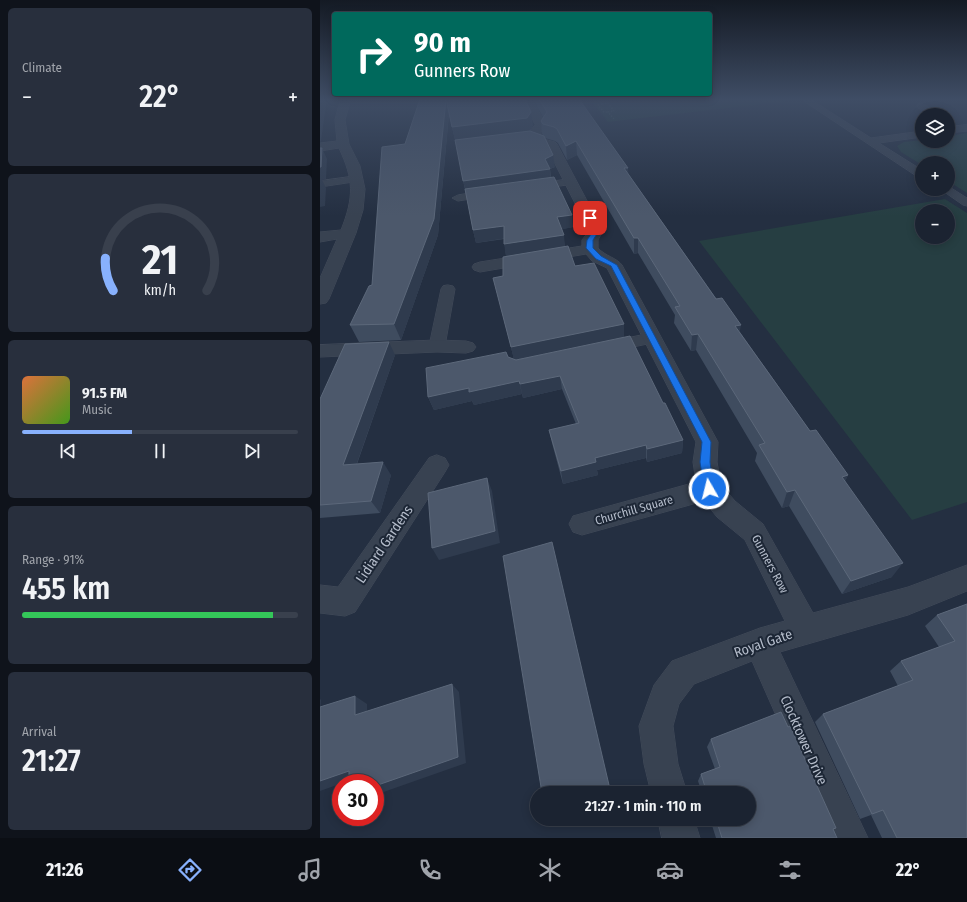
<!DOCTYPE html>
<html lang="en">
<head>
<meta charset="utf-8">
<style>
  body { margin:0; font-family:"Fira Sans Condensed",sans-serif; background:#282f3d; color:#f1f3f6; height:100vh; display:flex; flex-direction:column; font-size:15px; white-space:nowrap }
  * { box-sizing:border-box; margin:0 }
  p { font-size:13px; color:#a0a4ab }
  .icon { flex:none; width:22px; height:22px; fill:none; stroke:currentColor; stroke-width:2; stroke-linecap:round; stroke-linejoin:round }
  .map { position:relative; flex:1; overflow:hidden }
  .details { display:flex; flex-direction:column; gap:8px; padding:8px; background:#0f131b; width:320px }
  .details>* { flex:none }
  .hud { position:absolute; left:12px; top:12px; width:380px; height:84px; border-radius:4px; box-shadow:0 2px 10px #0003,0 0 0 1px #39404d; background:#00695c; color:#fff; overflow:hidden }
  .buttons { position:absolute; left:595px; top:108px; display:grid; gap:8px }
  .buttons a { display:grid; place-items:center; width:40px; height:40px; border-radius:50%; background:#1b2331; box-shadow:0 2px 10px #0003,0 0 0 1px #39404d; font-size:20px }
  .speed { position:absolute; left:12px; top:774px; display:flex; gap:8px; font-size:20px; font-weight:700; text-align:center }
  .speed>* { display:grid; place-content:center; width:52px; height:52px; border-radius:50%; background:#1b2331; box-shadow:0 2px 10px #0003,0 0 0 1px #39404d; line-height:1 }
  .speed .limit { border:6px solid #d22; background:#fff; color:#111 }
  .pin { position:absolute; display:grid; place-items:center; width:34px; height:34px; color:#fff; margin:-17px; border-radius:8px; box-shadow:0 2px 6px #0006 }
  .me { position:absolute; width:44px; margin:-22px; rotate:352deg; stroke-linejoin:round; filter:drop-shadow(0 0 3px #0008) }
  .turn { display:flex; align-items:center; gap:14px; height:84px; padding:0 16px; font-size:18px }
  .turn .icon { width:52px; height:52px; stroke-width:2.5 }
  .turn b { display:block; font-size:28px; line-height:34px }
  .big { font-size:30px; font-weight:600; line-height:1.1 }
  .details .widget { flex:1; display:flex; flex-direction:column; justify-content:center; gap:6px; min-width:0; padding:0 14px; border-radius:6px; background:#282f3d }
  .details .dial { align-items:center; gap:0 }
  .dial svg { height:104px; overflow:visible; fill:none; stroke:#39404d; stroke-width:7; stroke-linecap:round; text-anchor:middle }
  .dial text { fill:#f1f3f6; stroke:none }
  .song { display:flex; align-items:center; gap:12px }
  .cover { width:48px; height:48px; border-radius:6px; background:linear-gradient(135deg,hsl(20 70% 55%),hsl(100 70% 35%)) }
  .played { height:4px; border-radius:2px; background:linear-gradient(90deg,#88b1fd 40%,#39404d 40%) }
  .keys { display:flex; justify-content:space-around; direction:ltr }
  .heat { display:flex; justify-content:space-between; align-items:center; font-size:22px; direction:ltr }
  .charge { height:6px; border-radius:3px; background:linear-gradient(90deg,#34c759 91%,#39404d 0) }
  .trip { position:absolute; left:210px; top:786px; width:226px; height:40px; border-radius:20px; background:#1b2331; box-shadow:0 2px 10px #0003,0 0 0 1px #39404d; font-weight:600; line-height:40px; text-align:center }
  .dock { display:flex; height:64px; justify-content:space-around; align-items:center; background:#0b0e14; color:#a0a4ab }
  .dock .icon { width:28px; height:28px }
  .dock .selected { color:#88b1fd }
  .dock b { font-size:18px; color:#f1f3f6 }
  main { display:flex; flex:1; min-height:0 }
  .map>svg:first-child { display:block }
  .green { fill:#263e42; fill-rule:evenodd }
  .lines { fill:none; stroke-linecap:round; stroke-linejoin:round }
  .lane-casing { stroke:#424b5a; stroke-width:1 }
  .street-casing { stroke:#424b5a; stroke-width:1 }
  .path { stroke:#3f575a; stroke-width:1.5; stroke-dasharray:1.5 1.5; stroke-linecap:butt }
  .lane { fill:#384251; fill-rule:evenodd }
  .street { fill:#384251; fill-rule:evenodd }
  .wall { fill:#3f4c5f }
  .shaded-wall { fill:#2f3b4e }
  .building { fill:#4c586b; stroke:#5c687a }
  .route { fill:#1a73e8; stroke:#114b97 }
  .labels { text-anchor:middle; stroke-width:4; stroke-linejoin:round; paint-order:stroke }
  .street-label { font-size:12px; fill:#b5bdcb; stroke:#1d2736 }
  .near-street-label { font-size:14px; fill:#b5bdcb; stroke:#1d2736 }
</style>
</head>
<body>
<main>
<section class="details">
<div class="widget"><p>Climate</p>
<div class="heat"><a>−</a><b class="big">22°</b><a>+</a></div>
</div>
<div class="widget dial"><svg viewBox="0 0 100 80">
<path d="M14 69A42 42 0 1 1 86 69"/>
<path d="M14 69A42 42 0 0 1 8 44" stroke="#88b1fd"/>
<text x="50" y="56" font-size="32" font-weight="700">21</text>
<text x="50" y="72" font-size="11">km/h</text>
</svg></div>
<div class="widget">
<div class="song"><i class="cover"></i><div><b>91.5 FM</b><p>Music</p></div></div>
<div class="played"></div>
<div class="keys"><svg class="icon" aria-label="previous" viewBox="0 0 24 24"><path d="M18 5L8 12l10 7zM5 5v14"/></svg><svg class="icon" aria-label="pause" viewBox="0 0 24 24"><path d="M8 5v14M16 5v14"/></svg><svg class="icon" aria-label="next" viewBox="0 0 24 24"><path d="M6 5l10 7-10 7zM19 5v14"/></svg></div>
</div>
<div class="widget"><p>Range · 91%</p><b class="big">455 km</b><div class="charge"></div></div>
<div class="widget"><p>Arrival</p><b class="big">21:27</b></div>
</section>
<div class="map">
<svg width="647" height="838" viewBox="0 0 647 838">
  <rect width="100%" height="100%" fill="#242f41"/>
  <path class="green" d="M270 99H473L475 100 288 122Z
    M647 133V193L628 181V163H602V165L581 152 577 146 584 142 602 140V141H628V136Z
    M625 199 647 213V502L592 520 379 241ZM602 211H628V237H602Z"/>
  <g class="lines">
    <g class="lane-casing">
      <path id="lane" d="M481 99H490L551 138 602 131V137L559 143 602 170V178L598 177Z
        M601 103 621 113 622 115H611L598 108 597 106 598 104Z
        M647 125V131L628 133V127Z
        M36 176 41 179 40 181 0 187V181Z
        M250 179 255 182 254 184 212 190 207 187 212 184Z
        M628 186 647 198V206L643 205 620 189H628Z
        M171 190 177 193 175 195 138 201 132 198 138 195Z
        M128 285 133 286 135 289 125 346 123 350 117 351 111 350 109 346 121 289 123 286Z
        M332 333 337 334 340 338 337 342 289 352 283 351 281 347 283 343Z"/>
    </g>
    <g class="street-casing">
      <path id="street" d="M21 99H31L25 120 29 144 40 166 45 189 43 210 36 233 9 299 6 303 0 304V278L17 239 0 242V232L21 230C34 197 34 180 19 148L0 151V143L17 141 15 120Z
        M202 99H212L227 126 221 132V135L224 139 235 142 237 144 283 231 278 240V248C285 256 297 258 302 265L398 442 397 462 401 485 415 501 443 524 493 613 588 587 647 565V591L588 615 460 652 548 838H510L432 661 374 684 359 704 353 726 358 764 367 793H331L324 764 319 726 334 685 352 661 440 628 465 621 425 540 397 517 384 501 262 535 253 532 249 524 253 516 376 482 373 462 376 442 287 268 272 261 266 254 160 272 154 270 152 267 154 264 160 262 262 246V240L269 231 226 146 216 143 209 136 210 131 215 125Z
        M117 340 146 341 153 343 156 347 153 351 146 353 117 352 0 357V345Z
        M117 455 125 458 129 465 125 472 35 612 25 616 0 613V585L18 587 109 458Z
        M338 819H374L380 838H342Z"/>
    </g>
    <path class="path" d="M278 99 283 104 288 103 294 111 288 112 294 119
      M282 104 278 105 284 112H288"/>
    <use href="#lane" class="lane"/>
    <use href="#street" class="street"/>
  </g>
  <path class="wall" d="M100 99 213 125 210 131 235 167 230 169 231 177 253 227 242 229 245 247 255 266 304 324V337L195 360 343 403 363 440 362 453 327 462 326 458 277 470 278 475 243 484 232 443 229 430 256 424 242 389 203 398 202 394 154 405 152 401 114 410 108 397 188 357 194 359 173 278 183 276 186 256 184 239 156 243 153 230 135 140 129 114 118 235 81 340 39 342 30 325 52 285 85 144Z
    M213 99H259L309 175 490 431 528 475 525 481 572 577 522 594 469 506 462 508 435 461 437 453 376 350 371 351 354 323 355 315 318 253 314 254 257 155 247 160 238 143 235 141 225 138 222 134 221 121 223 117Z
    M75 355 37 464 71 475 60 513 0 518V399Z
    M647 604V838H562L551 815 540 819 495 722 503 714 578 686 570 671 581 661 619 647 605 626 617 615Z
    M391 739 513 829 517 838H396L390 819H429V793H382L378 781 381 774 395 769 387 747Z"/>
  <path class="shaded-wall" d="M1 99H3L6 105 1 141 0 142V107Z
    M113 99H169L129 112 118 235 81 340 74 324Z
    M211 112 213 125 209 132 135 140 132 127Z
    M256 141 257 155 247 160 246 146Z
    M2 148 7 159 6 179 2 180 6 188 5 206 0 207V167Z
    M233 155 235 167 230 169 231 180 146 192 143 181 225 159Z
    M304 168H308L309 182Z
    M252 215 253 227 239 230 237 217Z
    M184 226 187 238 156 243 153 230Z
    M244 235 245 247 186 256 184 244Z
    M314 238H318V253L314 254Z
    M304 324V337L194 360 191 347Z
    M421 325 418 341 415 326Z
    M378 334 376 350 371 351 372 335Z
    M69 342 75 355 32 477 23 465Z
    M240 376 242 389 203 398 200 384Z
    M199 381 202 394 154 405 152 401 114 410 108 397 149 388Z
    M363 440 362 453 327 462V449Z
    M326 445V458L277 470 278 475 243 484 241 471 275 458Z
    M63 462 71 475 60 513 51 501Z
    M528 475 521 490 522 477Z
    M167 478 172 491 180 543 119 560 112 548Z
    M475 490 469 506 462 508 467 492Z
    M235 554 290 790 283 793H269Z
    M583 563 572 577 522 594 531 581Z
    M132 684 139 692 146 763 55 795V786Z
    M35 696 47 704V723L35 715Z
    M0 699 1 700 0 718Z
    M29 771 42 776 0 791V781Z"/>
  <path class="building" d="M100 99H116L118 100 126 99H205L211 112 207 118 132 127 126 99 114 219 74 324 30 325 49 286 52 285 62 147 85 144Z
    M219 99H259L308 168H304L396 299 402 298 421 325 415 326 490 431 496 430 528 475 522 477 583 563 531 581 475 490 467 492 439 445 445 443 378 334 372 335 355 307 360 306 318 238H314L256 141 246 146 237 129 234 127 223 124 221 121 227 112Z
    M210 131 224 136 233 155 225 159 230 169 143 181 135 140Z
    M0 148H2L1 167H0Z
    M234 177 252 215 237 217 244 235 184 244V226L153 230 145 189Z
    M248 246 255 266 274 263 304 324 191 347 173 278 183 276V257Z
    M310 336 343 403H345L363 440 327 449 326 445 275 458 276 462 241 471 229 430 259 423 240 376 200 384 199 381 149 392V388L108 397 106 368 186 352 188 357 196 360Z
    M69 342 23 465 63 462 51 501 0 505V399L25 344Z
    M167 478 175 531 112 548 108 493Z
    M232 542 289 785 269 793H222L183 556Z
    M647 604V838H577L563 810 552 814 503 714 593 680 581 661 635 641 617 615Z
    M132 684 138 757 55 786V783H29V771L0 781V707L35 696V715Z
    M461 712 468 727 470 726 516 828 513 829 517 838H402L396 819H429V793H387L381 774 400 767 391 739Z"/>
  <linearGradient id="sky" x2="0" y2="1"><stop stop-color="#141a24"/><stop offset="0.46" stop-color="#3f4d65"/><stop offset="1" stop-color="#3f4d65" stop-opacity="0"/></linearGradient>
  <rect width="647" height="216" fill="url(#sky)"/>
  <path class="route" d="M267 217H272L279 231 273 240V248L281 256 297 265 391 442 390 462 394 489 392 492 389 493 385 492 384 489 380 462 382 442 291 266 276 259 266 248 267 240 273 231 267 218Z"/>
  <g class="labels">
    <g class="street-label">
      <text transform="translate(314 510) rotate(-16)" y="4">Churchill Square</text>
      <text transform="translate(450 564) rotate(62)" y="4">Gunners Row</text>
    </g>
    <g class="near-street-label">
      <text transform="translate(64 544) rotate(-56)" y="5">Lidiard Gardens</text>
      <text transform="translate(443 643) rotate(-19)" y="5">Royal Gate</text>
      <text transform="translate(484 740) rotate(66)" y="5">Clocktower Drive</text>
    </g>
  </g>
</svg>
<div class="buttons">
<a><svg class="icon" aria-label="layers" viewBox="0 0 24 24"><path d="M12 4l9 5-9 5-9-5zM3 14l9 5 9-5"/></svg></a>
<a>+</a>
<a>−</a>
</div>
<div class="speed"><div class="limit">30</div></div>
<div class="pin" style="left:270px;top:218px;background:#d93025"><svg class="icon" aria-label="arrive" viewBox="0 0 24 24"><path d="M6 21V4h12l-3 4 3 4H6"/></svg></div>
<svg class="me" style="left:389px;top:489px" viewBox="-20 -20 40 40"><circle r="17" fill="#1a73e8" stroke="#fff" stroke-width="3"/><path d="M0-11L8 9 0 5-8 9z" fill="#fff"/></svg>
<div class="trip">21:27 · 1 min · 110 m</div>
<div class="hud">
<div class="turn"><svg class="icon" aria-label="right" viewBox="0 0 24 24"><path d="M7 20v-9h11M14 6l5 5-5 5"/></svg><div><b>90 m</b>Gunners Row</div></div>
</div>
</div>
</main>
<nav class="dock">
<b>21:26</b>
<svg class="icon selected" aria-label="directions" viewBox="0 0 24 24"><path d="M12 3l9 9-9 9-9-9zM9 14v-3h6M13 9l2 2-2 2"/></svg>
<svg class="icon" aria-label="music" viewBox="0 0 24 24"><path d="M9 18V5l10-2v13"/><circle cx="6" cy="18" r="3"/><circle cx="16" cy="16" r="3"/></svg>
<svg class="icon" aria-label="phone" viewBox="0 0 24 24"><path d="M5 4h4l2 5-3 2q2 4 5 5l2-3 5 2v4C11 20 4 13 5 4z"/></svg>
<svg class="icon" aria-label="climate" viewBox="0 0 24 24"><path d="M12 3v18M4 7l16 10M4 17L20 7"/></svg>
<svg class="icon" aria-label="car" viewBox="0 0 24 24"><path d="M5 17H2v-5l4-1 3-4h7l3 4 3 1v5h-3M9 17h6M6 11h13"/><circle cx="7" cy="17" r="2"/><circle cx="17" cy="17" r="2"/></svg>
<svg class="icon" aria-label="filters" viewBox="0 0 24 24"><path d="M4 7h16M4 17h16"/><circle cx="9" cy="7" r="2"/><circle cx="15" cy="17" r="2"/></svg>
<b>22°</b>
</nav>
</body>
</html>
